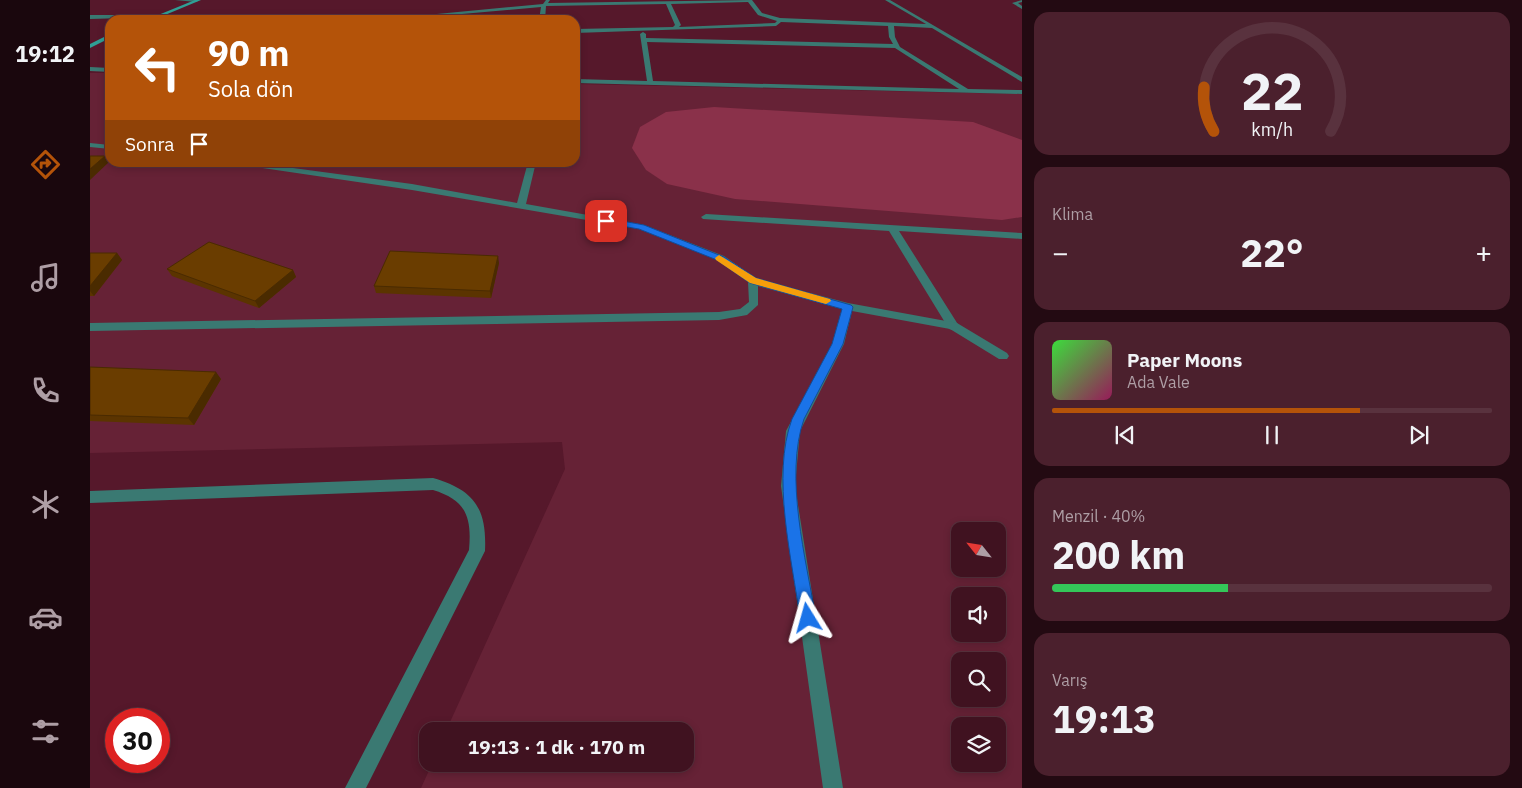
<!DOCTYPE html>
<html lang="tr">
<head>
<meta charset="utf-8">
<style>
  body { margin:0; font-family:"IBM Plex Sans",sans-serif; background:#4b202d; color:#f1f3f6; height:100vh; display:flex; flex-direction:column; font-size:19px; white-space:nowrap }
  * { box-sizing:border-box; margin:0 }
  p { font-size:16px; color:#ae9ea5 }
  .icon { flex:none; width:28px; height:28px; fill:none; stroke:currentColor; stroke-width:2; stroke-linecap:round; stroke-linejoin:round }
  .map { position:relative; flex:1; overflow:hidden }
  .side { display:flex; flex-direction:column; gap:12px; padding:12px; background:#230a12; width:500px }
  .side>* { flex:none }
  .banner { position:absolute; left:15px; top:15px; width:475px; height:152px; border-radius:15px; box-shadow:0 2px 8px #0003,0 0 0 1px #59323e; background:#b45309; color:#fff; overflow:hidden }
  .needle { width:32px; rotate:300deg }
  .fabs { position:absolute; left:861px; top:522px; display:grid; gap:10px }
  .fabs a { display:grid; place-items:center; width:55px; height:55px; border-radius:10px; background:#401220; box-shadow:0 2px 8px #0003,0 0 0 1px #59323e; font-size:25px }
  .speed { position:absolute; left:15px; top:708px; display:flex; gap:10px; font-size:25px; font-weight:700; text-align:center }
  .speed>* { display:grid; place-content:center; width:65px; height:65px; border-radius:50%; background:#401220; box-shadow:0 2px 8px #0003,0 0 0 1px #59323e; line-height:1 }
  .speed .limit { border:8px solid #d22; background:#fff; color:#111 }
  .pin { position:absolute; display:grid; place-items:center; width:42px; height:42px; color:#fff; margin:-21px; border-radius:10px; box-shadow:0 2px 8px #0006 }
  .me { position:absolute; width:55px; margin:-28px; rotate:352deg; stroke-linejoin:round; filter:drop-shadow(0 0 4px #0008) }
  .turn { display:flex; align-items:center; gap:18px; height:105px; padding:0 20px; font-size:22px }
  .turn .icon { width:65px; height:65px; stroke-width:2.5 }
  .turn b { display:block; font-size:35px; line-height:42px }
  .then { display:flex; align-items:center; height:48px; padding:0 20px; background:#0003; gap:10px; font-size:19px }
  .big { font-size:38px; font-weight:700; line-height:1.1 }
  .side .card { flex:1; display:flex; flex-direction:column; justify-content:center; gap:8px; min-width:0; padding:0 18px; border-radius:15px; background:#4b202d }
  .side .dial { align-items:center; gap:0 }
  .dial svg { height:130px; overflow:visible; fill:none; stroke:#59323e; stroke-width:7; stroke-linecap:round; text-anchor:middle }
  .dial text { fill:#f1f3f6; stroke:none }
  .song { display:flex; align-items:center; gap:15px }
  .cover { width:60px; height:60px; border-radius:8px; background:linear-gradient(135deg,hsl(120 70% 55%),hsl(330 70% 35%)) }
  .played { height:5px; border-radius:2px; background:linear-gradient(90deg,#b45309 70%,#59323e 70%) }
  .keys { display:flex; justify-content:space-around; direction:ltr }
  .heat { display:flex; justify-content:space-between; align-items:center; font-size:28px; direction:ltr }
  .charge { height:8px; border-radius:4px; background:linear-gradient(90deg,#34c759 40%,#59323e 0) }
  .trip { position:absolute; left:329px; top:722px; width:275px; height:50px; border-radius:15px; background:#401220; box-shadow:0 2px 8px #0003,0 0 0 1px #59323e; font-weight:700; line-height:50px; text-align:center }
  main { display:flex; flex:1; min-height:0 }
  .tab-bar { display:flex; flex-direction:column; width:90px; justify-content:space-around; align-items:center; background:#1a070d; color:#ae9ea5 }
  .tab-bar .icon { width:35px; height:35px }
  .tab-bar .current { color:#b45309 }
  .tab-bar b { font-size:22px; color:#f1f3f6 }
  .map>svg:first-child { display:block }
  .built { fill:#662236; fill-rule:evenodd }
  .green { fill:#8a314a }
  .lines { fill:none; stroke-linecap:round; stroke-linejoin:round }
  .lane { fill:#3a7972; fill-rule:evenodd }
  .street { fill:#3a7972; fill-rule:evenodd }
  .secondary { fill:#2fa095; fill-rule:evenodd }
  .wall { fill:#5b3400 }
  .shaded-wall { fill:#4a2b00 }
  .building { fill:#6a3d00; stroke:#4a2b00 }
  .route { fill:#1a73e8; stroke:#114b97 }
  .slow { fill:#f59e0b }
</style>
</head>
<body>
<main>
<nav class="tab-bar">
<b>19:12</b>
<svg class="icon current" aria-label="directions" viewBox="0 0 24 24"><path d="M12 3l9 9-9 9-9-9zM9 14v-3h6M13 9l2 2-2 2"/></svg>
<svg class="icon" aria-label="music" viewBox="0 0 24 24"><path d="M9 18V5l10-2v13"/><circle cx="6" cy="18" r="3"/><circle cx="16" cy="16" r="3"/></svg>
<svg class="icon" aria-label="phone" viewBox="0 0 24 24"><path d="M5 4h4l2 5-3 2q2 4 5 5l2-3 5 2v4C11 20 4 13 5 4z"/></svg>
<svg class="icon" aria-label="climate" viewBox="0 0 24 24"><path d="M12 3v18M4 7l16 10M4 17L20 7"/></svg>
<svg class="icon" aria-label="car" viewBox="0 0 24 24"><path d="M5 17H2v-5l4-1 3-4h7l3 4 3 1v5h-3M9 17h6M6 11h13"/><circle cx="7" cy="17" r="2"/><circle cx="17" cy="17" r="2"/></svg>
<svg class="icon" aria-label="filters" viewBox="0 0 24 24"><path d="M4 7h16M4 17h16"/><circle cx="9" cy="7" r="2"/><circle cx="15" cy="17" r="2"/></svg>
</nav>
<div class="map">
<svg width="932" height="788" viewBox="0 0 932 788">
  <rect width="100%" height="100%" fill="#56182b"/>
  <path class="built" d="M0 73H20V162H485V84L932 94V788H331L342 764H595V731H356L475 469 472 442 0 453ZM870 531H908V569H870ZM870 596H908V634H870ZM870 661H908V699H870ZM870 726H908V764H870Z"/>
  <path class="green" d="M624 107 883 122 932 140V217L912 220 645 199 577 184 556 170 542 148 550 127 576 112Z"/>
  <g class="lines">
    <path class="lane" d="M616 214 932 233V239L809 231 869 326 863 330 859 329 799 231 613 219 611 217Z"/>
    <path class="street" d="M85 0H108V1L106 2Z
      M456 0H460L458 3 662 0 672 13 690 18 836 24 795 0H800L932 77V82L842 28 804 26 805 37 810 47 878 89 932 90V94L485 83V79L557 81 550 34 553 32 556 34V38L803 44 799 37 798 26 691 22 686 26 485 33V29L583 27 585 25 576 4 456 6 455 20H449L451 7 304 20H284L453 4ZM658 2 668 15 687 21 685 23 589 27 591 25 581 4ZM557 42 805 48 869 89 563 81Z
      M932 0V2L928 3 932 6V9L922 3Z
      M0 15H66L69 17 0 19Z
      M0 67 20 68V72L0 71Z
      M0 143 20 145V149L0 147Z
      M132 162H158L322 184 427 203 438 162H446L436 204 554 225 634 256 667 279 758 303 867 323 917 353 919 356 917 359H909L860 329 762 311 754 344 710 431 705 486 753 788H733L691 486 696 431 742 344 752 309 668 286V305L657 315 629 320 0 331V323L629 312 650 309 659 302 658 282 628 260 549 229 322 190Z
      M343 478C384 490 397 508 395 551L276 788H255L379 550C382 517 376 500 343 490L0 503V491Z"/>
    <path class="secondary" d="M105 0H111L63 20H56Z
      M20 34V38L0 48V44Z"/>
  </g>
  <path class="wall" d="M20 101V113H17L14 107Z
    M0 253H27L32 260 4 296H0Z
    M409 263 401 298 286 293 284 286Z
    M77 269 203 270 206 277 169 308 82 276Z
    M0 367 131 379 104 425 0 421Z"/>
  <path class="shaded-wall" d="M15 156 19 162 0 180V169Z
    M27 253 32 260 4 296 0 291V286Z
    M408 256 409 263 401 298 400 291Z
    M203 270 206 277 169 308 165 301Z
    M126 372 131 379 104 425 98 418Z"/>
  <path class="building" d="M20 101V107H14Z
    M0 156H15L0 169Z
    M119 242 203 270 165 301 77 269Z
    M300 251 408 256 400 291 284 286Z
    M0 253H27L0 286Z
    M0 367 126 372 98 418 0 415Z"/>
  <path class="route" d="M516 218 554 225 634 257 666 278 761 305 763 307 753 344 714 419C694 476 716 560 726 618L723 624 718 626 712 624 710 618C702 559 681 476 702 419L742 344 752 309 660 283 627 260 549 229 514 223V219Z"/>
  <path class="slow" d="M629 255 666 278 740 299 741 301 736 304 660 283 626 260 625 258Z"/>
</svg>
<div class="fabs">
<a><svg class="needle" viewBox="-14 -14 28 28"><path d="M0-13l5 13h-10z" fill="#e53935"/><path d="M0 13l5-13h-10z" fill="#ae9ea5"/></svg></a>
<a><svg class="icon" aria-label="sound" viewBox="0 0 24 24"><path d="M4 9h4l5-4v14l-5-4H4zM17 9q2 3 0 6"/></svg></a>
<a><svg class="icon" aria-label="search" viewBox="0 0 24 24"><circle cx="10" cy="10" r="6"/><path d="M15 15l6 6"/></svg></a>
<a><svg class="icon" aria-label="layers" viewBox="0 0 24 24"><path d="M12 4l9 5-9 5-9-5zM3 14l9 5 9-5"/></svg></a>
</div>
<div class="speed"><div class="limit">30</div></div>
<div class="pin" style="left:516px;top:221px;background:#d93025"><svg class="icon" aria-label="arrive" viewBox="0 0 24 24"><path d="M6 21V4h12l-3 4 3 4H6"/></svg></div>
<svg class="me" style="left:718px;top:618px" viewBox="-20 -20 40 40"><path d="M0-17L14 15 0 8-14 15z" fill="#1a73e8" stroke="#fff" stroke-width="4"/></svg>
<div class="trip">19:13 · 1 dk · 170 m</div>
<div class="banner">
<div class="turn"><svg class="icon" aria-label="left" viewBox="0 0 24 24"><path d="M17 20v-9H6M10 6l-5 5 5 5"/></svg><div><b>90 m</b>Sola dön</div></div>
<div class="then">Sonra<svg class="icon" aria-label="arrive" viewBox="0 0 24 24"><path d="M6 21V4h12l-3 4 3 4H6"/></svg></div>
</div>
</div>
<section class="side">
<div class="card dial"><svg viewBox="0 0 100 80">
<path d="M14 69A42 42 0 1 1 86 69"/>
<path d="M14 69A42 42 0 0 1 8 42" stroke="#b45309"/>
<text x="50" y="56" font-size="32" font-weight="700">22</text>
<text x="50" y="72" font-size="11">km/h</text>
</svg></div>
<div class="card"><p>Klima</p>
<div class="heat"><a>−</a><b class="big">22°</b><a>+</a></div>
</div>
<div class="card">
<div class="song"><i class="cover"></i><div><b>Paper Moons</b><p>Ada Vale</p></div></div>
<div class="played"></div>
<div class="keys"><svg class="icon" aria-label="previous" viewBox="0 0 24 24"><path d="M18 5L8 12l10 7zM5 5v14"/></svg><svg class="icon" aria-label="pause" viewBox="0 0 24 24"><path d="M8 5v14M16 5v14"/></svg><svg class="icon" aria-label="next" viewBox="0 0 24 24"><path d="M6 5l10 7-10 7zM19 5v14"/></svg></div>
</div>
<div class="card"><p>Menzil · 40%</p><b class="big">200 km</b><div class="charge"></div></div>
<div class="card"><p>Varış</p><b class="big">19:13</b></div>
</section>
</main>
</body>
</html>
